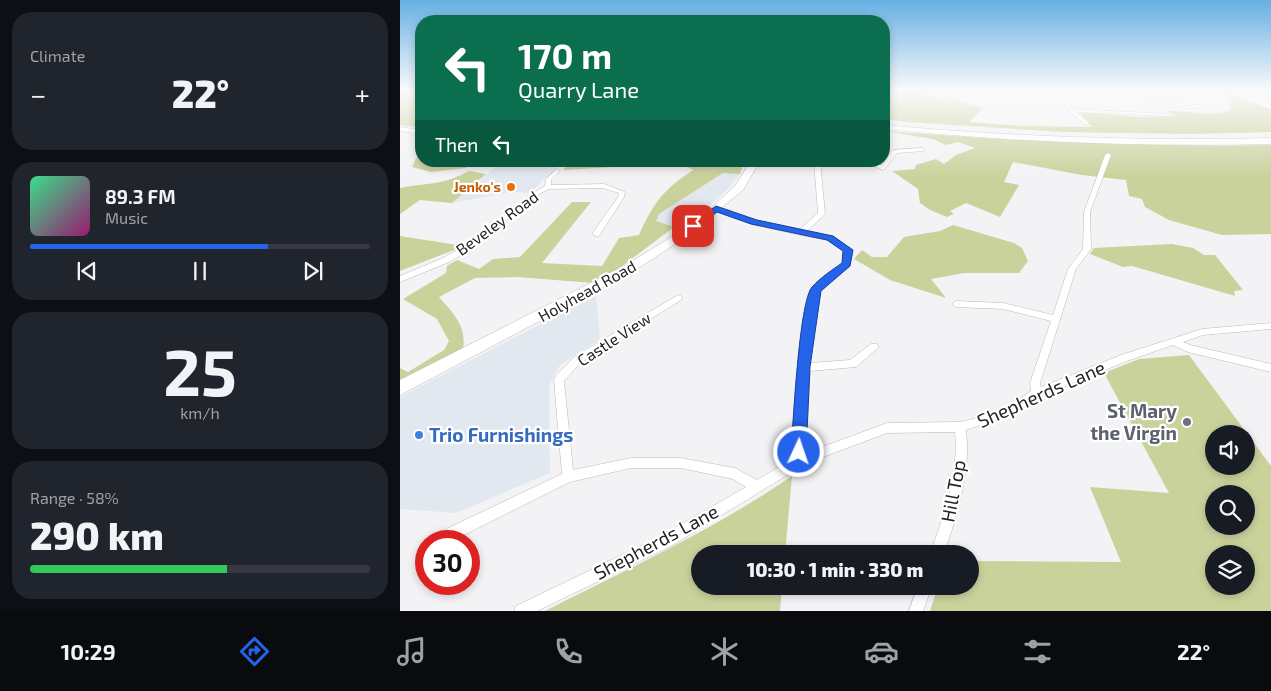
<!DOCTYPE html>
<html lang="en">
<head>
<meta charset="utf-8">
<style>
  body { margin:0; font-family:"Exo 2",sans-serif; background:#20242c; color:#f1f3f6; height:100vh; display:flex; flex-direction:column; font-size:19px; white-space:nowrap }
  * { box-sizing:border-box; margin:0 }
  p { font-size:16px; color:#9ea1a6 }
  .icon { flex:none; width:28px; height:28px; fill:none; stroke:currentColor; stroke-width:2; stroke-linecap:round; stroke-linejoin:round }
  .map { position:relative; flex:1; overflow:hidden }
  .details { display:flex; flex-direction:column; gap:12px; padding:12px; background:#0d0f14; width:400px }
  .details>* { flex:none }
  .top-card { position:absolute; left:15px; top:15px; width:475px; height:152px; border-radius:20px; box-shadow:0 2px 8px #0003; background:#0b6e4f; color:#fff; overflow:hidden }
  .controls { position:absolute; left:805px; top:425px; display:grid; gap:10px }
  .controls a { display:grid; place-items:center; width:50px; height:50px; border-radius:50%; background:#171b24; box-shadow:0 2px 8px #0003; font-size:25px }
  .speed { position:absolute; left:15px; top:530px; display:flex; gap:10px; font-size:25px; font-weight:700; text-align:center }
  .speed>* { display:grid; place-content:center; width:65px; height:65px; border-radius:50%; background:#171b24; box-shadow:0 2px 8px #0003; line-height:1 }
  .speed .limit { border:8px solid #d22; background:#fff; color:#111 }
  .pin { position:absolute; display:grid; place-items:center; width:42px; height:42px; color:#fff; margin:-21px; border-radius:10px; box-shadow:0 2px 8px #0006 }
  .me { position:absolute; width:55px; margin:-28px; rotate:3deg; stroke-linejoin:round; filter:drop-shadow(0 0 4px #0008) }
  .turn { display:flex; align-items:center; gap:18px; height:105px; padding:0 20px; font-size:22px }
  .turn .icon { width:65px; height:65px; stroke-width:2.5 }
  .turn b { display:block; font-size:35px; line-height:42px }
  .then { display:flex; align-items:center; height:48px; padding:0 20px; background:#0003; gap:10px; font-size:19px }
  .big { font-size:38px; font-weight:800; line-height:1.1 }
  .details .tile { flex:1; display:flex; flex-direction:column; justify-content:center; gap:8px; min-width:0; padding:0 18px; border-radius:20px; background:#20242c }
  .details .dial { align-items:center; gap:0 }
  .dial b { font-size:65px; line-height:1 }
  .song { display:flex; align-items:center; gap:15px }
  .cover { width:60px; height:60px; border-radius:8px; background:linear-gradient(135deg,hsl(150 70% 55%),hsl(320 70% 35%)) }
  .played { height:5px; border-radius:2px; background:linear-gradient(90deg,#2563eb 70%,#363941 70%) }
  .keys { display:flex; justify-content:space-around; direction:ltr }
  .heat { display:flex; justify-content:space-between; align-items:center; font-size:28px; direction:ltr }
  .charge { height:8px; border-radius:4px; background:linear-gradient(90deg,#34c759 58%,#363941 0) }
  .trip { position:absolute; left:291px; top:545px; width:288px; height:50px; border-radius:25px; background:#171b24; box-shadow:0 2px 8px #0003; font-weight:800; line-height:50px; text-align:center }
  .dock { display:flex; height:80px; justify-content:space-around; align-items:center; background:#090b0e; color:#9ea1a6 }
  .dock .icon { width:35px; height:35px }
  .dock .selected { color:#2563eb }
  .dock b { font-size:22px; color:#f1f3f6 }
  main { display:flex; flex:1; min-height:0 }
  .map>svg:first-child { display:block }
  .built { fill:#e2e8ef }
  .green { fill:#cad29c; fill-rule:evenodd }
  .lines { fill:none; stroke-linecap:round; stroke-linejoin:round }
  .minor-casing { stroke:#b9babb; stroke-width:1 }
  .tertiary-casing { stroke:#b9babb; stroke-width:1 }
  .secondary-casing { stroke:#b9babb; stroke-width:1 }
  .minor { fill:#fff; fill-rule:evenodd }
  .tertiary { fill:#fff; fill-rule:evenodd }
  .secondary { fill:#fff; fill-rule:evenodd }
  .route { fill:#2563eb; stroke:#184099 }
  .food-dot { fill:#e8710a; stroke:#fff; stroke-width:2 }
  .worship-dot { fill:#6b7280; stroke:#fff; stroke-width:2 }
  .shop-dot { fill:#3f7fe0; stroke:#fff; stroke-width:2 }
  .labels { text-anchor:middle; stroke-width:4.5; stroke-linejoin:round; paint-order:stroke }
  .far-food-label { font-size:14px; font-weight:bold; fill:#c56008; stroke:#fff; text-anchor:end }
  .street-label { font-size:16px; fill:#222323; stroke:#fff }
  .near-street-label { font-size:19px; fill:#222323; stroke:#fff }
  .near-worship-label { font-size:19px; font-weight:bold; fill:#5b616d; stroke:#fff; text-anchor:end }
  .near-shop-label { font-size:19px; font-weight:bold; fill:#366cbe; stroke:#fff; text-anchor:start }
</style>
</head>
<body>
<main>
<section class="details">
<div class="tile"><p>Climate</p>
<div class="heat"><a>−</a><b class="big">22°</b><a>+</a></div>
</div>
<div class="tile">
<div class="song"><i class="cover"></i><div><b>89.3 FM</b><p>Music</p></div></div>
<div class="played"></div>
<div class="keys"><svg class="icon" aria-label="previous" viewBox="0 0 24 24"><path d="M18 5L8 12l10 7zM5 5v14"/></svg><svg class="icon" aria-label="pause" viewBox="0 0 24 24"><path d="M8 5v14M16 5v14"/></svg><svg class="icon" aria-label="next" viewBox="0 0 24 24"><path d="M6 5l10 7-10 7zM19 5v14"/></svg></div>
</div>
<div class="tile dial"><b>25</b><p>km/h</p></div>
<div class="tile"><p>Range · 58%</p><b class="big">290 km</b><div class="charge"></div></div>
</section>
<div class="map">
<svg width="871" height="611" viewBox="0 0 871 611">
  <rect width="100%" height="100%" fill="#f3f3f5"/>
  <path class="built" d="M100 163 159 165 130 193 113 192 52 203Z
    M323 173 340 174 328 189 300 214 287 223 282 222 274 227 255 221 259 214Z
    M196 295 200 339 160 365 149 386 150 473 56 513 0 509V397Z"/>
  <path class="green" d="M0 91H21V128L0 125Z
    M484 91H525L522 93 542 99 546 97 583 108 569 122 620 126 692 127 679 112 742 117 775 116 768 111C790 110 807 117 828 111L830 109 829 99 824 96 822 92 871 110V132L791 134 663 132 507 122 484 119Z
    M484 131C613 141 741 147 871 145V234L822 235 769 220 745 207 742 199 729 196 726 180 682 175 613 162 604 182 619 185 600 217 566 203 550 211 554 214 547 217 530 210 520 203 518 189 492 171 515 169 516 165 536 159 544 164 556 155 575 148 558 142 546 145 533 139Z
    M21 148V161H67L66 168 31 172 12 167Z
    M170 161H344L340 174 323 173 259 214 256 221 274 227 221 267 193 283 118 277 75 278 39 297C53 313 67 326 63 349L0 382V368L8 372 44 350 49 341 37 319 3 299 46 273 47 266 57 260 79 269 93 259 120 257 172 202H191L142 263 202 266 219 238 239 235C254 202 263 190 293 170L281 163 163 170Z
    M69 171 86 174 52 203 20 200 0 214V188C29 182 41 186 69 171Z
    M553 225 614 243 622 248 628 261 619 273H564L531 279 546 298 490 280 454 259 462 250 472 257H487L504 237 540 231Z
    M0 236 64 246 0 271Z
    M772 244 793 248 804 255H815L843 290 834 291 835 296 732 266 723 267 690 254 694 248Z
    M789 355 871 466V611H530L538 586H570V561L721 562 690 487 769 493 704 373 739 359ZM814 434H846V466H814ZM814 494H846V526H814ZM814 554H846V586H814Z
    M392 476 385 554H300V586H382L380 611H145C228 569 315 529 392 476Z"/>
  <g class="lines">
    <g class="minor-casing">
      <path id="minor" d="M550 91H562L586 95 660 96V91H664V97L672 109 770 114 772 115 770 116 676 112 688 122 689 123 686 125 669 111 661 98 586 97Z
        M719 91H724L733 95 754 98 788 106 805 104 800 97V91H804V97L810 105 801 108H788L754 100 731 98Z
        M522 148 525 150 524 151 497 153 485 169 483 170 462 161H471L482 165 493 150Z
        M708 153 711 155 690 212 691 249 676 269 640 383 641 387 721 355 802 329 871 323V329L803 335 783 342 790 345 871 364V372L788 352 773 345 727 361 641 396 615 414 566 430C571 473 557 514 544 554H530C544 515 559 474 555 432L487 433 407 463 271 546 137 611H114L116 606 261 536 346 487 333 479 281 468H231L170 482 56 539 51 541 46 539 44 534 46 529 162 474 154 380 155 377 174 357 278 295 281 296 282 298 281 300 180 363 164 381 173 470 231 458H281L335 468 357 480 396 457 393 452 403 320 411 290 443 263 444 251 428 240 400 235 351 224 313 209 314 208H318L356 220 399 230 418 213 414 161H420L425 214 406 232 433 236 452 250 450 266 419 291 413 320 410 363 450 360 471 344H477L479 347 456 367 410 371 406 453 487 423 560 422 577 418 607 408 631 391 630 383 651 321 603 309 556 307 552 304 556 301 603 303 653 315 668 269 683 249 684 212 705 155Z
        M157 169 160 171 151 180V185L204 184 225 192 224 197 199 236H196L192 234 218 197 219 193 203 188 149 189 137 195 70 250 49 262 0 282V276L43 258 64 246 133 193 145 186 146 179Z
        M518 586H532L523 611H509Z"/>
    </g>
    <g class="tertiary-casing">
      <path id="tertiary" d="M824 91H833L871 105V109Z"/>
    </g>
    <g class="secondary-casing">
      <path id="secondary" d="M484 125C613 137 742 141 871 138V144C741 147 613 142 484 129Z
        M0 127 21 130V134L0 131Z
        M351 161H360L343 190 286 237 234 271 0 395V380L226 265 278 233 312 207 335 186Z"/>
    </g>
    <use href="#minor" class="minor"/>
    <use href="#tertiary" class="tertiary"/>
    <use href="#secondary" class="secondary"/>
  </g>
  <linearGradient id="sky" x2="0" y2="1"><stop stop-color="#66afe3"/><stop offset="0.51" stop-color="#fafafa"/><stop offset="1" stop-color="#fafafa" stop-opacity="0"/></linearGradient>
  <rect width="871" height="177" fill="url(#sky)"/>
  <path class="route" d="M316 206 357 220 433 236 453 250 450 266 421 291 410 367 406 452 404 457 399 459 394 457 391 452C393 426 399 302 412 287 420 278 432 270 442 263L443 251 427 240 351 224 317 212 296 228H290V224Z"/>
  <circle class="food-dot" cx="111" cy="187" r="5"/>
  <circle class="worship-dot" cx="787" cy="422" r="5"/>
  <circle class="shop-dot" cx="19" cy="435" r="5"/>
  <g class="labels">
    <g class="far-food-label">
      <text x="101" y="192">Jenko's</text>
    </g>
    <g class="street-label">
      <text transform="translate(97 223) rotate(-36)" y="6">Beveley Road</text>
      <text transform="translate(187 291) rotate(-29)" y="6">Holyhead Road</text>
      <text transform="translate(214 339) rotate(-33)" y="6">Castle View</text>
    </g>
    <g class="near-street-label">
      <text transform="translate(641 394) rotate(-24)" y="7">Shepherds Lane</text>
      <text transform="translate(553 491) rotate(-79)" y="7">Hill Top</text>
      <text transform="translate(256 542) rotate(-28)" y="7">Shepherds Lane</text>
    </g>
    <g class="near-worship-label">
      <text x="777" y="418">St Mary<tspan x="777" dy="22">the Virgin</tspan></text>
    </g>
    <g class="near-shop-label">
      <text x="29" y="442">Trio Furnishings</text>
    </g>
  </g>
</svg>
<div class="controls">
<a><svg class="icon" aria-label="sound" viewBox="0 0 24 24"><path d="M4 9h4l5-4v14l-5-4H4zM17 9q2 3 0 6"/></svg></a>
<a><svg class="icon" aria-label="search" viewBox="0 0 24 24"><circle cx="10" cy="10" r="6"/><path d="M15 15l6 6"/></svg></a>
<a><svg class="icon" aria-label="layers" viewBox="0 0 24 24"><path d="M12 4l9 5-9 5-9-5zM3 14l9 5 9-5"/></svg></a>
</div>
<div class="speed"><div class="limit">30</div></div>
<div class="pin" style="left:293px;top:226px;background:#d93025"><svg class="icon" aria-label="arrive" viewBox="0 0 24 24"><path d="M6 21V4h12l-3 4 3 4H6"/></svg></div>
<svg class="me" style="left:399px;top:452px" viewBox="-20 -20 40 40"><circle r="17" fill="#2563eb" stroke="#fff" stroke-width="3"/><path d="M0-11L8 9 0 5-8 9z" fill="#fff"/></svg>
<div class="trip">10:30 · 1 min · 330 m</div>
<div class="top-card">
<div class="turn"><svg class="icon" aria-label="left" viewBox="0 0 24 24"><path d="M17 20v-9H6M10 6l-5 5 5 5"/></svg><div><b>170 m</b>Quarry Lane</div></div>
<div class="then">Then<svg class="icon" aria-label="left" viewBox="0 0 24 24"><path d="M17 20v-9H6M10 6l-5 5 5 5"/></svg></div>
</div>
</div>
</main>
<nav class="dock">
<b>10:29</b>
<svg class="icon selected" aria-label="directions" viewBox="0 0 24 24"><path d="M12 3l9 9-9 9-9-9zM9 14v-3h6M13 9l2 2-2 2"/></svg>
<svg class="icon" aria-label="music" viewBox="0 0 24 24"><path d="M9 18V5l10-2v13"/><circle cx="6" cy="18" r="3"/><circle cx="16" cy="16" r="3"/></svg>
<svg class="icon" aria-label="phone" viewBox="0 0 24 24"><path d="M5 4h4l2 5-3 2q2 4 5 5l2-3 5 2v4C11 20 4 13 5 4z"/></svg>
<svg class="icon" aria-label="climate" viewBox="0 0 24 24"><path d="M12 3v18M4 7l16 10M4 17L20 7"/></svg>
<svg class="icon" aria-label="car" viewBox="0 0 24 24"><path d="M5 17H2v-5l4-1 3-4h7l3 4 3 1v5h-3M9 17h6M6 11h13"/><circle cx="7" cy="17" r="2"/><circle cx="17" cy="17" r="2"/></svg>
<svg class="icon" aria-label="filters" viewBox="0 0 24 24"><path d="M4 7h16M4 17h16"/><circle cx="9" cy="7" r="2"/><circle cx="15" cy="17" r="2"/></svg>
<b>22°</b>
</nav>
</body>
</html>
